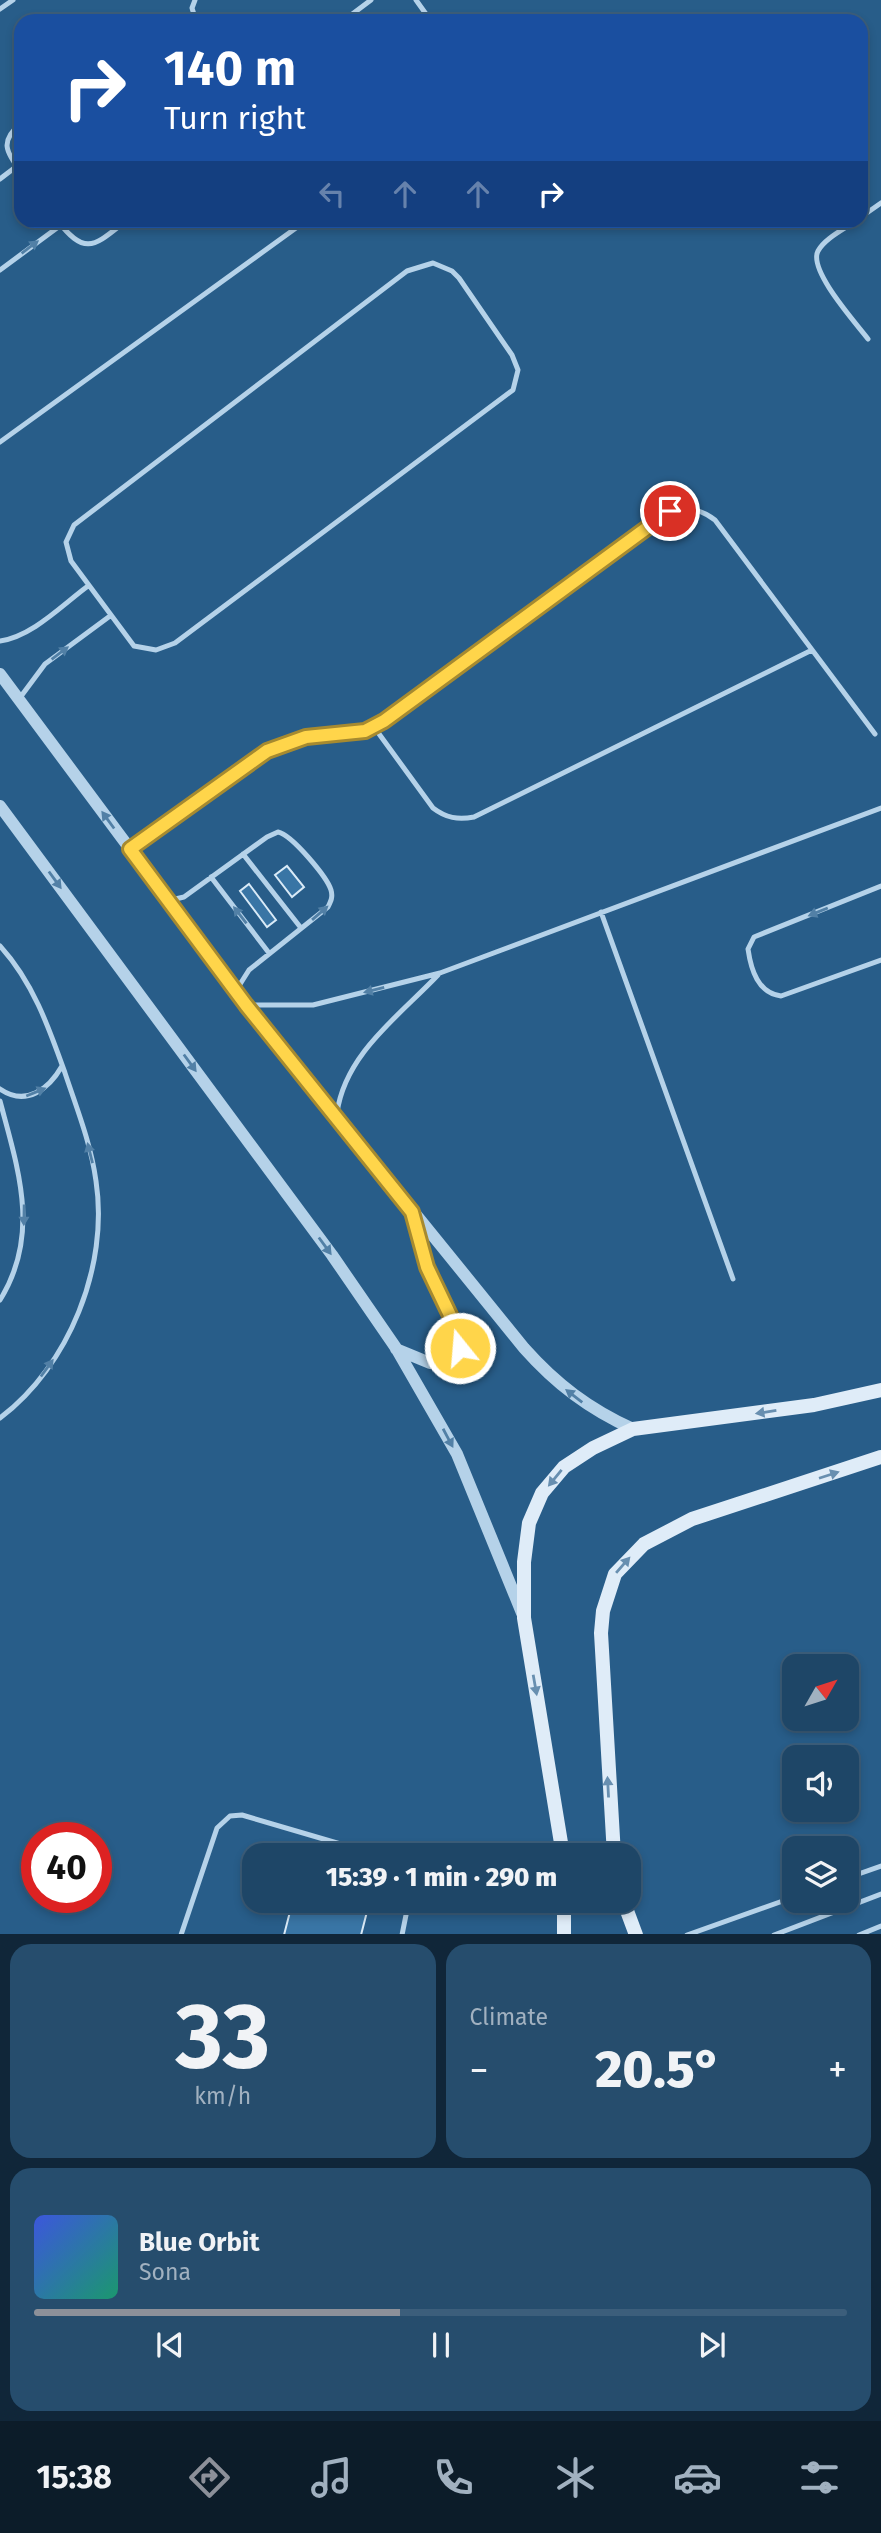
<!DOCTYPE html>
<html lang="en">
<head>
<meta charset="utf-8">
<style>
  body { margin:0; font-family:"Fira Sans",sans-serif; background:#264d6d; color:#f1f3f6; height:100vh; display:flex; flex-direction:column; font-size:26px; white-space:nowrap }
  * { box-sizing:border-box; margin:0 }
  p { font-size:23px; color:#a1b1c0 }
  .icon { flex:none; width:38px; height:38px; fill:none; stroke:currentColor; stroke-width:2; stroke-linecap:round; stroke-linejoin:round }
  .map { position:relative; height:1934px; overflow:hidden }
  .side { display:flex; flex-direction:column; gap:10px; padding:10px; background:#102639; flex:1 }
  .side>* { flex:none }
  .top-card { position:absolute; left:14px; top:14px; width:854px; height:214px; border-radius:21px; box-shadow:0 4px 10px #0003,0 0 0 2px #3c5e7b; background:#1a4fa0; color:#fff; overflow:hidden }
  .needle { width:46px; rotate:51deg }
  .controls { position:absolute; left:782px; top:1654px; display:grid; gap:14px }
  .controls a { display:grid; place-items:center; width:77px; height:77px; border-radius:14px; background:#1e4667; box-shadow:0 4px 10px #0003,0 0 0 2px #3c5e7b; font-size:35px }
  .speed { position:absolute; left:21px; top:1822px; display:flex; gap:14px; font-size:35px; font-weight:700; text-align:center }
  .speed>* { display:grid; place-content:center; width:91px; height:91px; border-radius:50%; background:#1e4667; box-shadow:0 4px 10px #0003,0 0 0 2px #3c5e7b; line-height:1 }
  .speed .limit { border:10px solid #d22; background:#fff; color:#111 }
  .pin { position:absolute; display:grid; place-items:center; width:60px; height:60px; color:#fff; margin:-30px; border:4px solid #fff; border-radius:50%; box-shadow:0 2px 7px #0007 }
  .me { position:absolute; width:77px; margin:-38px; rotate:343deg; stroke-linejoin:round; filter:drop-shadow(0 0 5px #0008) }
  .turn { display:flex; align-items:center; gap:24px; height:147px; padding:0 35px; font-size:32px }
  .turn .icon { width:91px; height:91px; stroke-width:2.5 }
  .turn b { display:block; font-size:49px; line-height:60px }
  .lanes { display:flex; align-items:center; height:66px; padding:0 35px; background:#0003; justify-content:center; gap:35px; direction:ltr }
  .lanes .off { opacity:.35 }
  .big { font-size:52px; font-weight:800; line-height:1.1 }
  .side .card { flex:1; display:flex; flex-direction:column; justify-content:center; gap:10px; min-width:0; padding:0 24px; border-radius:21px; background:#264d6d }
  .side .dial { align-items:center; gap:0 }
  .dial b { font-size:91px; line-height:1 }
  .song { display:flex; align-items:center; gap:21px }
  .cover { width:84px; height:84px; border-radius:10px; background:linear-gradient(135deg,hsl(230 70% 55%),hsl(160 70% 35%)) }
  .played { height:7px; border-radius:4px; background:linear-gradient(90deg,#8c9099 45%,#3c5e7b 45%) }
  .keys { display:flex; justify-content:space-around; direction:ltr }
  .heat { display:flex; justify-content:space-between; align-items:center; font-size:38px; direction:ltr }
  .side .tiles { flex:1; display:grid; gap:10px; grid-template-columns:1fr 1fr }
  .card:last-child { grid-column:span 2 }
  .trip { position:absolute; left:242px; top:1843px; width:399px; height:70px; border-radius:21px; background:#1e4667; box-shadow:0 4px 10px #0003,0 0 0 2px #3c5e7b; font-weight:800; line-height:70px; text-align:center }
  .menu { display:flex; height:112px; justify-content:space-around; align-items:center; background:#0c1c29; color:#a1b1c0 }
  .menu .icon { width:49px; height:49px }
  .menu .active { color:#8c9099 }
  .menu b { font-size:32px; color:#f1f3f6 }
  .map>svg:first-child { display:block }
  .building { fill:#3975a5; stroke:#d9eaf7; stroke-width:2 }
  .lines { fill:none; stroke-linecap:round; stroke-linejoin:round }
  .service { stroke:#b5d2e9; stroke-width:5 }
  .tertiary { stroke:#b5d2e9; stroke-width:12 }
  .secondary { stroke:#dfecf8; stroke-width:14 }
  .oneway { fill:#5280a6 }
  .oneway2 { fill:#688fb0 }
  .route-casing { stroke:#a68a30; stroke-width:18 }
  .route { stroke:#ffd54a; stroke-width:12 }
</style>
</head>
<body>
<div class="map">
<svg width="881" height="1935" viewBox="0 0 881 1935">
  <rect width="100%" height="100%" fill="#285d89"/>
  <path class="building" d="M287 866 304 887 292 897 275 875Z
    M249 884 276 920 267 927 240 891Z
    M293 1900H370L361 1935H284Z"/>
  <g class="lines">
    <path class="service" d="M195 0 192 8 196 21
      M416 0 431 21
      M0 9 13 0
      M343 21 371 0
      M21 123C0 141 5 151 21 172
      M0 179 17 166
      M861 217 881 203
      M57 220C86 258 95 245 127 220
      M857 220C845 229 825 238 818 251 808 270 855 322 868 339
      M433 263 452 271 459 278 512 355 518 370 513 390 175 643 156 650 134 646 71 561 66 542 74 525 407 271Z
      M0 270 61 225
      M0 442 307 220
      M0 641C33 636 62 605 88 586
      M19 699 45 664 110 616
      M374 727 433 808C446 818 458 820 474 817L812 650
      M129 849 267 751 306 737 354 733 374 727 662 516C681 505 698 507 715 520L875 734
      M243 854 301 928
      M211 877 269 953
      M881 886 754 937 748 949C751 970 758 993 781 996L881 960
      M171 900 184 897 267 837 278 832C292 835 327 877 331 890 333 897 331 901 328 907L249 970 237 989
      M601 912 733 1279
      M0 946C33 982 49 1028 65 1073 77 1109 91 1144 96 1181 109 1266 69 1366 0 1418
      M250 1005H313L440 973 881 808
      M0 1089C26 1107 49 1089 62 1066
      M0 1101C18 1169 41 1234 0 1300
      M337 1113C345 1054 399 1016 438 975
      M847 1878 881 1866
      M181 1935 217 1828 230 1816 242 1815 378 1855
      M402 1935 409 1900
      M687 1935 794 1897
      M774 1935 881 1894
      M859 1935 881 1926"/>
    <path class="tertiary" d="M0 674 246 1005 524 1348C556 1384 589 1409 633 1429
      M0 806 332 1255 396 1348 457 1454 522 1613
      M396 1349 430 1363 451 1361 460 1348 459 1334 427 1267 412 1215"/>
    <path class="secondary" d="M563 1855 524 1618V1562L529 1523 542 1493 564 1467 593 1448 633 1429 814 1405 881 1390
      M614 1855 601 1633 603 1611 615 1574 644 1544 692 1519 881 1457
      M564 1900V1935
      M623 1900 636 1935"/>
  </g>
  <defs><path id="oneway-solid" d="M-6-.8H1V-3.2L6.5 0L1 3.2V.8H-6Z" transform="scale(1.75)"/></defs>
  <g class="oneway">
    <use href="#oneway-solid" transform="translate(30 247) rotate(-37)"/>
    <use href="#oneway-solid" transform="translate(60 653) rotate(-37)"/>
    <use href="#oneway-solid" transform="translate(108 820) rotate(-126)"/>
    <use href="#oneway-solid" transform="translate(55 880) rotate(54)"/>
    <use href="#oneway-solid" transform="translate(818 912) rotate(158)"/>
    <use href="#oneway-solid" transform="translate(320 913) rotate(-41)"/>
    <use href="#oneway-solid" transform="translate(240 915) rotate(-128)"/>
    <use href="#oneway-solid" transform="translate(374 990) rotate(166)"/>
    <use href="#oneway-solid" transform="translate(190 1063) rotate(54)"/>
    <use href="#oneway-solid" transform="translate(36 1092) rotate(-22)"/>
    <use href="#oneway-solid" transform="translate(90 1153) rotate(-104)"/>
    <use href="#oneway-solid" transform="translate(24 1215) rotate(91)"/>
    <use href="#oneway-solid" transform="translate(325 1246) rotate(54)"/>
    <use href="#oneway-solid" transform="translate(47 1368) rotate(-54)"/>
    <use href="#oneway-solid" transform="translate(574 1396) rotate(-142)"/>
    <use href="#oneway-solid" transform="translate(448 1438) rotate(62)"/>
  </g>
  <g class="oneway2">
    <use href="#oneway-solid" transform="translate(766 1412) rotate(171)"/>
    <use href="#oneway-solid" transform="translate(829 1475) rotate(-18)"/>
    <use href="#oneway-solid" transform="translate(555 1478) rotate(129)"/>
    <use href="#oneway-solid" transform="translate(623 1565) rotate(-49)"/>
    <use href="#oneway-solid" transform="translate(535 1685) rotate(80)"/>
    <use href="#oneway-solid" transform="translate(608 1787) rotate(-93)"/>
  </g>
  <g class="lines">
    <g class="route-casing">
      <path id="route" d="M460 1348 459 1334 427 1267 412 1212 246 1005 130 849 267 751 306 737 365 731 384 721 670 511"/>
    </g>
    <use href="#route" class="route"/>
  </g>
</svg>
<div class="controls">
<a><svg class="needle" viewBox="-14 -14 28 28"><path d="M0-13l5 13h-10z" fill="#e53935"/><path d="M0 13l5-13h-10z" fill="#a1b1c0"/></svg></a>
<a><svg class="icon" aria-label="sound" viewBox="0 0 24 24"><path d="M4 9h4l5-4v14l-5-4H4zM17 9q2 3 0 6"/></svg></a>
<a><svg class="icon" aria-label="layers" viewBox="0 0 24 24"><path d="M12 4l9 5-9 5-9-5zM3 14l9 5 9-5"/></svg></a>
</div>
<div class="speed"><div class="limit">40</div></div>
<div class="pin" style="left:670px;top:511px;background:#d93025"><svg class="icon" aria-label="arrive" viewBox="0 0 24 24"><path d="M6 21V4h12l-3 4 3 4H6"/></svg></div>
<svg class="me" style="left:460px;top:1348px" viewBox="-20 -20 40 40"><circle r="17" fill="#ffd54a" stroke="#fff" stroke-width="3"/><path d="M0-11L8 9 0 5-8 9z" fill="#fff"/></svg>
<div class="trip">15:39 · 1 min · 290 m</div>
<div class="top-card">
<div class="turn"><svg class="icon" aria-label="right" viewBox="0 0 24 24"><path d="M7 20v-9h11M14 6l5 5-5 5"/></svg><div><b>140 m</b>Turn right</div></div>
<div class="lanes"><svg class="icon off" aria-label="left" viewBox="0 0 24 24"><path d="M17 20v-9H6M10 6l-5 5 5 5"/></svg><svg class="icon off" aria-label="ahead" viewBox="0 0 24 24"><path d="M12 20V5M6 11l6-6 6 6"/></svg><svg class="icon off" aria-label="ahead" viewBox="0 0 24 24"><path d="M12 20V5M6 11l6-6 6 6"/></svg><svg class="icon" aria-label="right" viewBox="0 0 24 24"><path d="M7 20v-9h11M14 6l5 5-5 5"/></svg></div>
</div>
</div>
<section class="side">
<div class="tiles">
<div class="card dial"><b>33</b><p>km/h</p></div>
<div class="card"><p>Climate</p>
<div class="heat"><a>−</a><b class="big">20.5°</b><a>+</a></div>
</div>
<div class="card">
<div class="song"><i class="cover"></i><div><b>Blue Orbit</b><p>Sona</p></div></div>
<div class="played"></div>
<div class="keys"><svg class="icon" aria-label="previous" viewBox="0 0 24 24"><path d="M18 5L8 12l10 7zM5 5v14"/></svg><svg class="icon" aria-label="pause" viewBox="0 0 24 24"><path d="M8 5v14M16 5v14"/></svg><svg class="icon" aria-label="next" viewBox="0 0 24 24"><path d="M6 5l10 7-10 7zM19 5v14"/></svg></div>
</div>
</div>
</section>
<nav class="menu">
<b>15:38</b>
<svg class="icon active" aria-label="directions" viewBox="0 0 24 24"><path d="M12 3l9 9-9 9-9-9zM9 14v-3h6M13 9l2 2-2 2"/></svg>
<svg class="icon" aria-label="music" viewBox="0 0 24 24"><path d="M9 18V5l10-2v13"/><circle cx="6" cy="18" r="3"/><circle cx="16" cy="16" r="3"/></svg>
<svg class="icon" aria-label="phone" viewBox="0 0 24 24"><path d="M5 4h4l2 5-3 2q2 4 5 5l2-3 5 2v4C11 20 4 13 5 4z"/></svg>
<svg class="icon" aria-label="climate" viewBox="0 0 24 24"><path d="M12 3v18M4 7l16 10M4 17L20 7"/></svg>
<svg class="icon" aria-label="car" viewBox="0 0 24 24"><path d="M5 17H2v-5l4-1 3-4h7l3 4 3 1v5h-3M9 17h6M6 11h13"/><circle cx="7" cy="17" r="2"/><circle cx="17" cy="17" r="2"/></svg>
<svg class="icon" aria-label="filters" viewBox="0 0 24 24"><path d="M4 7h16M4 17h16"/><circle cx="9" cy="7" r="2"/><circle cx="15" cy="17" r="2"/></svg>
</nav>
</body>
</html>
